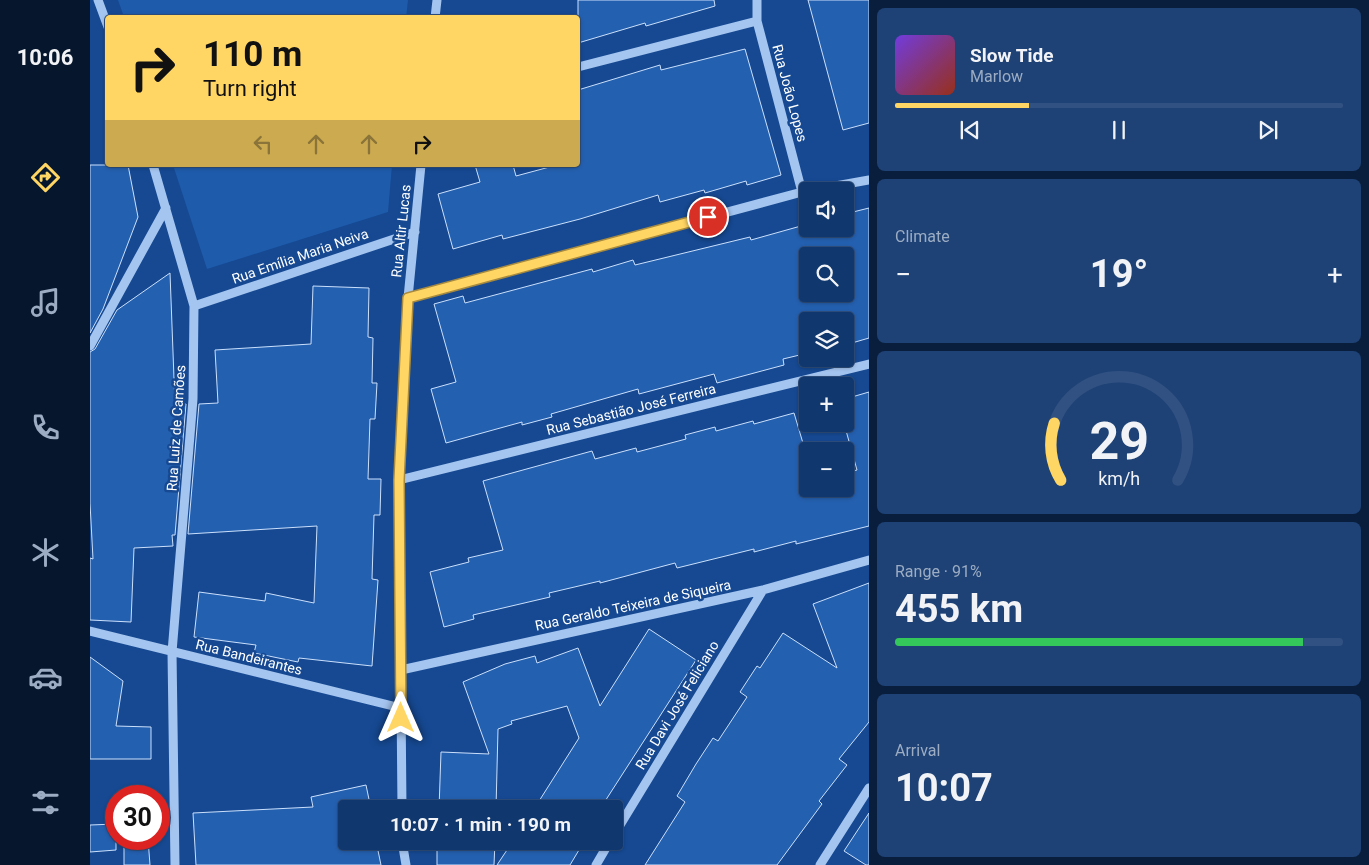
<!DOCTYPE html>
<html lang="en">
<head>
<meta charset="utf-8">
<style>
  body { margin:0; font-family:Roboto,sans-serif; background:#1e4276; color:#f1f3f6; height:100vh; display:flex; flex-direction:column; font-size:19px; white-space:nowrap }
  * { box-sizing:border-box; margin:0 }
  p { font-size:16px; color:#9cacc2 }
  .icon { flex:none; width:28px; height:28px; fill:none; stroke:currentColor; stroke-width:2; stroke-linecap:round; stroke-linejoin:round }
  .map { position:relative; flex:1; overflow:hidden }
  .side { display:flex; flex-direction:column; gap:8px; padding:8px; background:#091e3c; width:500px }
  .side>* { flex:none }
  .banner { position:absolute; left:15px; top:15px; width:475px; height:152px; border-radius:5px; box-shadow:0 1px 4px #0004,0 0 0 1px #305181; background:#ffd563; color:#111; overflow:hidden }
  .controls { position:absolute; left:709px; top:182px; display:grid; gap:10px }
  .controls a { display:grid; place-items:center; width:55px; height:55px; border-radius:5px; background:#10376e; box-shadow:0 1px 4px #0004,0 0 0 1px #305181; font-size:25px }
  .speed { position:absolute; left:15px; top:785px; display:flex; gap:10px; font-size:25px; font-weight:700; text-align:center }
  .speed>* { display:grid; place-content:center; width:65px; height:65px; border-radius:50%; background:#10376e; box-shadow:0 1px 4px #0004,0 0 0 1px #305181; line-height:1 }
  .speed .limit { border:8px solid #d22; background:#fff; color:#111 }
  .pin { position:absolute; display:grid; place-items:center; width:42px; height:42px; color:#fff; margin:-21px; border:2px solid #fff; border-radius:50%; box-shadow:0 1px 5px #0007 }
  .me { position:absolute; width:55px; margin:-28px; rotate:0deg; stroke-linejoin:round; filter:drop-shadow(0 0 4px #0008) }
  .turn { display:flex; align-items:center; gap:18px; height:105px; padding:0 15px; font-size:22px }
  .turn .icon { width:65px; height:65px; stroke-width:2.5 }
  .turn b { display:block; font-size:35px; line-height:42px }
  .lanes { display:flex; align-items:center; height:48px; padding:0 15px; background:#0003; justify-content:center; gap:25px; direction:ltr }
  .lanes .off { opacity:.35 }
  .big { font-size:38px; font-weight:700; line-height:1.1 }
  .side .tile { flex:1; display:flex; flex-direction:column; justify-content:center; gap:8px; min-width:0; padding:0 18px; border-radius:8px; background:#1e4276 }
  .side .dial { align-items:center; gap:0 }
  .dial svg { height:130px; overflow:visible; fill:none; stroke:#305181; stroke-width:7; stroke-linecap:round; text-anchor:middle }
  .dial text { fill:#f1f3f6; stroke:none }
  .song { display:flex; align-items:center; gap:15px }
  .cover { width:60px; height:60px; border-radius:8px; background:linear-gradient(135deg,hsl(260 70% 55%),hsl(10 70% 35%)) }
  .played { height:5px; border-radius:2px; background:linear-gradient(90deg,#ffd563 30%,#305181 30%) }
  .keys { display:flex; justify-content:space-around; direction:ltr }
  .heat { display:flex; justify-content:space-between; align-items:center; font-size:28px; direction:ltr }
  .charge { height:8px; border-radius:4px; background:linear-gradient(90deg,#34c759 91%,#305181 0) }
  .trip { position:absolute; left:248px; top:800px; width:285px; height:50px; border-radius:5px; background:#10376e; box-shadow:0 1px 4px #0004,0 0 0 1px #305181; font-weight:700; line-height:50px; text-align:center }
  main { display:flex; flex:1; min-height:0 }
  .tab-bar { display:flex; flex-direction:column; width:90px; justify-content:space-around; align-items:center; background:#06162c; color:#9cacc2 }
  .tab-bar .icon { width:35px; height:35px }
  .tab-bar .on { color:#ffd563 }
  .tab-bar b { font-size:22px; color:#f1f3f6 }
  .map>svg:first-child { display:block }
  .green { fill:#1e5bab }
  .building { fill:#2460b0; stroke:#cbe0fc; fill-rule:evenodd }
  .lines { fill:none; stroke-linecap:round; stroke-linejoin:round }
  .minor { stroke:#a4c5f0; stroke-width:9 }
  .route-casing { stroke:#a68a40; stroke-width:12 }
  .route { stroke:#ffd563; stroke-width:9 }
  .labels { text-anchor:middle; stroke-width:5; stroke-linejoin:round; paint-order:stroke }
  .street-label { font-size:14px; fill:#fff; stroke:#164992 }
</style>
</head>
<body>
<main>
<nav class="tab-bar">
<b>10:06</b>
<svg class="icon on" aria-label="directions" viewBox="0 0 24 24"><path d="M12 3l9 9-9 9-9-9zM9 14v-3h6M13 9l2 2-2 2"/></svg>
<svg class="icon" aria-label="music" viewBox="0 0 24 24"><path d="M9 18V5l10-2v13"/><circle cx="6" cy="18" r="3"/><circle cx="16" cy="16" r="3"/></svg>
<svg class="icon" aria-label="phone" viewBox="0 0 24 24"><path d="M5 4h4l2 5-3 2q2 4 5 5l2-3 5 2v4C11 20 4 13 5 4z"/></svg>
<svg class="icon" aria-label="climate" viewBox="0 0 24 24"><path d="M12 3v18M4 7l16 10M4 17L20 7"/></svg>
<svg class="icon" aria-label="car" viewBox="0 0 24 24"><path d="M5 17H2v-5l4-1 3-4h7l3 4 3 1v5h-3M9 17h6M6 11h13"/><circle cx="7" cy="17" r="2"/><circle cx="17" cy="17" r="2"/></svg>
<svg class="icon" aria-label="filters" viewBox="0 0 24 24"><path d="M4 7h16M4 17h16"/><circle cx="9" cy="7" r="2"/><circle cx="15" cy="17" r="2"/></svg>
</nav>
<div class="map">
<svg width="779" height="865" viewBox="0 0 779 865">
  <rect width="100%" height="100%" fill="#164992"/>
  <path class="green" d="M28 0H318L316 18 34 17Z
    M83 165H302L298 212 117 269Z"/>
  <path class="building" d="M488 0H624L625 6 556 26 555 23 488 43Z
    M718 0H779V123L753 130Z
    M655 49 691 175 657 185 656 181 615 193 614 190 570 202 568 195 490 219 413 239 412 235 363 249 348 194 390 182 385 165H423L426 176 467 165H488V90L570 65 571 70Z
    M0 165H38L48 217 13 309 0 333Z
    M779 208V338L755 345V321H718V353L693 359 694 365 627 383 624 374 549 394 548 389 461 414 462 417 432 425V422L356 443 341 389 366 382 344 304 373 296 375 303 502 269 503 272 543 260 545 265 660 237 661 240 718 224V229H755V214ZM718 256H755V294H718Z
    M80 273 85 405 96 404 85 535H82L83 546 44 548 41 622 0 620V558L3 559 0 503V352L5 349 27 310Z
    M223 286 279 288 278 337 283 338 282 383H287L285 419H280L278 479H291L290 515H284L282 579 288 580 282 666 209 658 208 662 164 653 166 645 104 637 109 592 175 601 176 593 224 603 227 526 98 534 109 404 128 403 125 350 221 344Z
    M779 392V526L706 544V541L664 552V549L587 568 585 563 510 583V581L459 593 460 597 383 615 384 619 354 627 340 572 379 562 378 558 413 550 393 481 502 451 505 459 546 448 547 452 596 439 595 435 625 427 626 431 663 421 664 424 704 413 718 460V489H755V473L767 470 755 427V399Z
    M779 583V722L749 759 757 765 729 801 732 804 687 865H555L595 802 587 796 606 764 623 738 628 741 657 697 650 692 667 666 670 668 693 633 747 668 723 604Z
    M559 629 606 660 510 809H444L489 738 477 706 421 721 422 724 408 729 406 809H349L351 752 399 754 373 682 415 664 445 656 447 663 488 648 510 706Z
    M0 657 33 681 26 726 61 727V759H0Z
    M276 785 281 809H256V841H286L291 865H106L103 813 223 807 221 797Z
    M779 813V865H776L754 851Z
    M26 824V850L0 852V825Z
    M34 839H58L60 865H34Z
    M347 841H405L404 865H347Z
    M423 841H476L489 850 480 865H407Z"/>
  <g class="lines">
    <path class="minor" d="M8 0 18 27
      M667 0V21L712 192
      M345 18 347 0
      M488 67 667 21
      M63 165 104 306 103 399 82 652 85 865
      M318 298 712 192 779 180
      M104 306 325 232
      M0 346 76 208
      M309 480 779 364
      M0 631 311 708
      M311 670 673 590 779 560
      M312 809 309 480 318 298 331 165
      M524 835 673 590
      M312 841 316 865
      M506 865 520 841
      M730 865 779 788"/>
  </g>
  <g class="lines">
    <g class="route-casing">
      <path id="route" d="M311 718 309 480 318 298 618 217"/>
    </g>
    <use href="#route" class="route"/>
  </g>
  <g class="labels">
    <g class="street-label">
      <text transform="translate(700 93) rotate(75)" y="5">Rua João Lopes</text>
      <text transform="translate(311 231) rotate(-84)" y="5">Rua Altir Lucas</text>
      <text transform="translate(210 256) rotate(-19)" y="5">Rua Emília Maria Neiva</text>
      <text transform="translate(541 409) rotate(-14)" y="5">Rua Sebastião José Ferreira</text>
      <text transform="translate(86 428) rotate(-86)" y="5">Rua Luiz de Camões</text>
      <text transform="translate(543 605) rotate(-12)" y="5">Rua Geraldo Teixeira de Siqueira</text>
      <text transform="translate(159 657) rotate(14)" y="5">Rua Bandeirantes</text>
      <text transform="translate(587 705) rotate(-59)" y="5">Rua Davi José Feliciano</text>
    </g>
  </g>
</svg>
<div class="controls">
<a><svg class="icon" aria-label="sound" viewBox="0 0 24 24"><path d="M4 9h4l5-4v14l-5-4H4zM17 9q2 3 0 6"/></svg></a>
<a><svg class="icon" aria-label="search" viewBox="0 0 24 24"><circle cx="10" cy="10" r="6"/><path d="M15 15l6 6"/></svg></a>
<a><svg class="icon" aria-label="layers" viewBox="0 0 24 24"><path d="M12 4l9 5-9 5-9-5zM3 14l9 5 9-5"/></svg></a>
<a>+</a>
<a>−</a>
</div>
<div class="speed"><div class="limit">30</div></div>
<div class="pin" style="left:618px;top:217px;background:#d93025"><svg class="icon" aria-label="arrive" viewBox="0 0 24 24"><path d="M6 21V4h12l-3 4 3 4H6"/></svg></div>
<svg class="me" style="left:311px;top:718px" viewBox="-20 -20 40 40"><path d="M0-17L14 15 0 8-14 15z" fill="#ffd563" stroke="#fff" stroke-width="4"/></svg>
<div class="trip">10:07 · 1 min · 190 m</div>
<div class="banner">
<div class="turn"><svg class="icon" aria-label="right" viewBox="0 0 24 24"><path d="M7 20v-9h11M14 6l5 5-5 5"/></svg><div><b>110 m</b>Turn right</div></div>
<div class="lanes"><svg class="icon off" aria-label="left" viewBox="0 0 24 24"><path d="M17 20v-9H6M10 6l-5 5 5 5"/></svg><svg class="icon off" aria-label="ahead" viewBox="0 0 24 24"><path d="M12 20V5M6 11l6-6 6 6"/></svg><svg class="icon off" aria-label="ahead" viewBox="0 0 24 24"><path d="M12 20V5M6 11l6-6 6 6"/></svg><svg class="icon" aria-label="right" viewBox="0 0 24 24"><path d="M7 20v-9h11M14 6l5 5-5 5"/></svg></div>
</div>
</div>
<section class="side">
<div class="tile">
<div class="song"><i class="cover"></i><div><b>Slow Tide</b><p>Marlow</p></div></div>
<div class="played"></div>
<div class="keys"><svg class="icon" aria-label="previous" viewBox="0 0 24 24"><path d="M18 5L8 12l10 7zM5 5v14"/></svg><svg class="icon" aria-label="pause" viewBox="0 0 24 24"><path d="M8 5v14M16 5v14"/></svg><svg class="icon" aria-label="next" viewBox="0 0 24 24"><path d="M6 5l10 7-10 7zM19 5v14"/></svg></div>
</div>
<div class="tile"><p>Climate</p>
<div class="heat"><a>−</a><b class="big">19°</b><a>+</a></div>
</div>
<div class="tile dial"><svg viewBox="0 0 100 80">
<path d="M14 69A42 42 0 1 1 86 69"/>
<path d="M14 69A42 42 0 0 1 10 34" stroke="#ffd563"/>
<text x="50" y="56" font-size="32" font-weight="700">29</text>
<text x="50" y="72" font-size="11">km/h</text>
</svg></div>
<div class="tile"><p>Range · 91%</p><b class="big">455 km</b><div class="charge"></div></div>
<div class="tile"><p>Arrival</p><b class="big">10:07</b></div>
</section>
</main>
</body>
</html>
